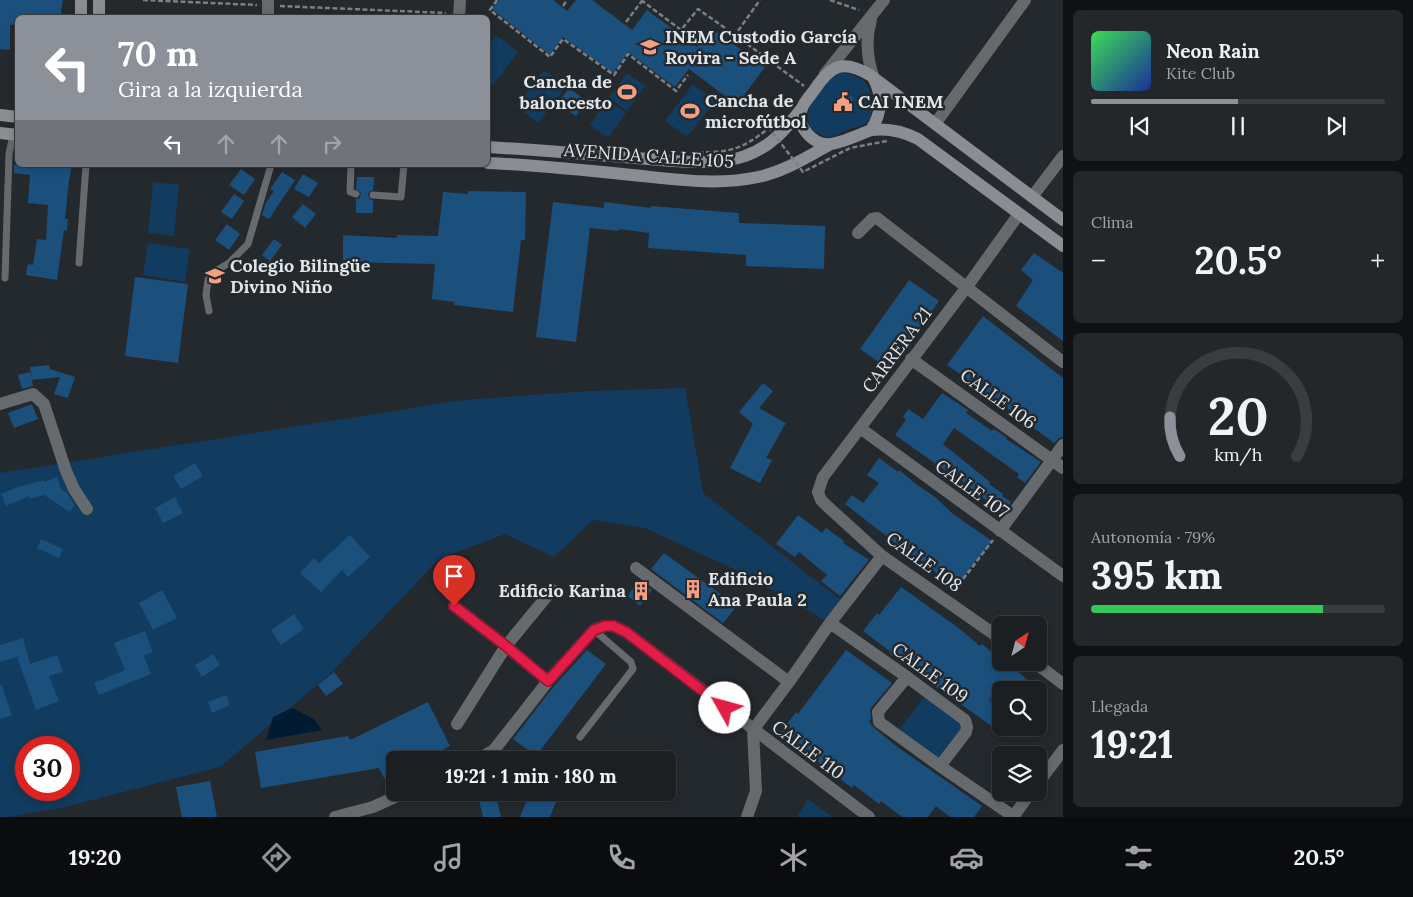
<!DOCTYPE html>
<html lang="es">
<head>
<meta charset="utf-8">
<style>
  body { margin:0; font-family:Lora,serif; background:#24272a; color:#f1f3f6; height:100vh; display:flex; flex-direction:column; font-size:19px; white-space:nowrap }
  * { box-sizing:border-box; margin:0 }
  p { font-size:16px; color:#a0a2a5 }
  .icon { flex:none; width:28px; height:28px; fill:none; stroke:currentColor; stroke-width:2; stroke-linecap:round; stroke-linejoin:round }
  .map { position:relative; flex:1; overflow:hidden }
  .panel { display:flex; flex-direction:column; gap:10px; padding:10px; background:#0f1113; width:350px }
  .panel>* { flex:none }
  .hud { position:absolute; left:15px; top:15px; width:475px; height:152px; border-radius:8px; box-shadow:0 2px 8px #0003,0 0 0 1px #393d40; background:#8c9099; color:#fff; overflow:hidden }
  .needle { width:32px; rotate:36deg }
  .controls { position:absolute; left:992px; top:616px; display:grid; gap:10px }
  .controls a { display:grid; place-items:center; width:55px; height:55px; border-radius:8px; background:#1b1f22; box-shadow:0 2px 8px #0003,0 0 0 1px #393d40; font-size:25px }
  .speed { position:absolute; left:15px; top:736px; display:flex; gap:10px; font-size:25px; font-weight:700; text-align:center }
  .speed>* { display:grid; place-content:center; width:65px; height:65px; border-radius:50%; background:#1b1f22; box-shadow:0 2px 8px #0003,0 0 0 1px #393d40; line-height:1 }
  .speed .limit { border:8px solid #d22; background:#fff; color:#111 }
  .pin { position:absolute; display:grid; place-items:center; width:42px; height:42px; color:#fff; margin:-51px -21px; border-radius:50% 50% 50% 0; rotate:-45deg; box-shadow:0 0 5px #0007 }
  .pin .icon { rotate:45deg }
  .me { position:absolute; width:55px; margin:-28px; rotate:308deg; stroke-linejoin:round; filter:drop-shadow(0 0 4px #0008) }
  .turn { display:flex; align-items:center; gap:18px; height:105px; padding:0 20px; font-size:22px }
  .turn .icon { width:65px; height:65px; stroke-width:2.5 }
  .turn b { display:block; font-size:35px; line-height:42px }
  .lanes { display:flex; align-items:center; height:48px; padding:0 20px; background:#0003; justify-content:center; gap:25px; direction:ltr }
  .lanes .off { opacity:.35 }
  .big { font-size:38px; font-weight:700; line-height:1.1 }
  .panel .card { flex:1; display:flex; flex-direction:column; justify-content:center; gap:8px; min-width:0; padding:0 18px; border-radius:8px; background:#24272a }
  .panel .dial { align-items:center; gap:0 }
  .dial svg { height:130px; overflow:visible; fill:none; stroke:#393d40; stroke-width:7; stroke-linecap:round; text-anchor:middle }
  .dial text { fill:#f1f3f6; stroke:none }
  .song { display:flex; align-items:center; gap:15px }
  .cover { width:60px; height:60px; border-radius:8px; background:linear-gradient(135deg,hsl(130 70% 55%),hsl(230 70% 35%)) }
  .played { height:5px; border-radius:2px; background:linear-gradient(90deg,#8c9099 50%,#393d40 50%) }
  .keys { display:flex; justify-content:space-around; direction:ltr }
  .heat { display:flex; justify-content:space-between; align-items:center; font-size:28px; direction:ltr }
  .charge { height:8px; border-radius:4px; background:linear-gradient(90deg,#34c759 79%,#393d40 0) }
  .trip { position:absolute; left:386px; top:751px; width:290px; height:50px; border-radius:8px; background:#1b1f22; box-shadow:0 2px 8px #0003,0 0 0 1px #393d40; font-weight:700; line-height:50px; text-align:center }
  .dock { display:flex; height:80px; justify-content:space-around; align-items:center; background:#0b0c0e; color:#a0a2a5 }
  .dock .icon { width:35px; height:35px }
  .dock .selected { color:#8c9099 }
  .dock b { font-size:22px; color:#f1f3f6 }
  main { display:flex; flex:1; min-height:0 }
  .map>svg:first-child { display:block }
  .green { fill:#113b5f; fill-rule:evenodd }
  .water { fill:#011b33 }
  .building { fill:#1b507d }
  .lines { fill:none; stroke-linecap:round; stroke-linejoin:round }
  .path { stroke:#7a7f83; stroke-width:2.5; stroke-dasharray:5 2.5; stroke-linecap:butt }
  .service { stroke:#676a6c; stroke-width:7 }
  .minor { stroke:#676a6c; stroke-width:12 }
  .tertiary { stroke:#676a6c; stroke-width:12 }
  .secondary { stroke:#8a8e93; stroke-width:12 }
  .path-bridge { stroke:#7a7f83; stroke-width:2.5; stroke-dasharray:5 2.5; stroke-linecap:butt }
  .route-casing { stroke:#92132f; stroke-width:12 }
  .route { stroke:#e11d48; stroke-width:9 }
  .labels { text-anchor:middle; stroke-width:5; stroke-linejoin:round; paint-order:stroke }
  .poi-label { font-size:18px; font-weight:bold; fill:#e2e6e9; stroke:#24292e; text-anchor:start }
  .street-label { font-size:18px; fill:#e2e6e9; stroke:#24292e }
</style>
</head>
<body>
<main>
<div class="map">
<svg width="1063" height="817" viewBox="0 0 1063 817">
  <rect width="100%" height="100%" fill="#24292e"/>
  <path class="green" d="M496 35 518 52 493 85 488 81V47Z
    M544 70 566 87 538 123 516 106Z
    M627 73 645 86 627 111 609 98Z
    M838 73C862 73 874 86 872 110 872 115 870 120 866 123 861 127 853 127 847 130 830 139 829 139 811 130 810 126 808 122 808 118 808 101 824 81 838 73Z
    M693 84 715 101 687 137 665 121Z
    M608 100 626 113 608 138 590 125Z
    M153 182 179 185 174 236 148 233Z
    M148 243 190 249 185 282 143 275Z
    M685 388 703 493 849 606 828 622 738 571 645 528 593 520 554 557 505 534 439 559 329 675 220 767 61 808 9 817H0V473L463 400 588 391ZM26 748H69V790H26Z
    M928 692 968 722 939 762 897 732Z
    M808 799 832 817H797Z"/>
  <path class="water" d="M292 708 314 719 322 730 266 740 273 717Z"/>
  <path class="building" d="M0 0H63L61 11 63 18H17V24L10 25V50L0 49Z
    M499 0H553L567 11 576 0H592L632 30 647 10 697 47 711 28 765 67 737 105 689 69 675 87 628 52 613 73 563 37 550 55 492 9Z
    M569 88 587 101 576 116 558 103Z
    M843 91 854 98 844 114 832 107Z
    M14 165H72L69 180 65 219H68L67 231 64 230 57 280 26 275 28 264 33 265 37 239 46 240 48 205 28 203 30 175 14 173Z
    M241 169 255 179 244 195 229 185Z
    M282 172 295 180 269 219 262 215 266 203 274 191 270 189Z
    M303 174 318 183 309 197 294 189Z
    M357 177H374L373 190 369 192 368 195 370 199 373 200V213H356V199L360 198 361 193 356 189Z
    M468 191 526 192 525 240H521L513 312 454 305V302L432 299 435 264 343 262V235L397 238V235L438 236 443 192 468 194Z
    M234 194 244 201 232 219 221 212Z
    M553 202 604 208V202L651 208V206L739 213V223L825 226 824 269 746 266V255L648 248 649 233 619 229V231L590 228 576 342 536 337Z
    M303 204 316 214 305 228 292 217Z
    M227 224 240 234 229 250 215 240Z
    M274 239 282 245 270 261 262 255Z
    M1034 253 1063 273V341L1016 306 1033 280 1021 270Z
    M135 277 188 284 178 363 125 356Z
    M909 280 939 301 890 370 860 349Z
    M983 316 1063 378V437L1059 438 1054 443 998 401 997 403 980 392 982 389 947 365Z
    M49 365 50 369 75 377 68 398 54 394 60 377 32 380 33 386 22 389 18 375 30 372 32 379 30 367Z
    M763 383 773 391 759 408 786 423 766 458 772 460 760 483 730 468 753 424 739 412Z
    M942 393 968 410 966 413 992 431 994 429 1007 438 1006 439 1041 462 1025 483 1017 477 1019 474 954 428 943 444 990 482 989 484 1003 494 1002 496 1011 502 1003 513 947 470 946 471 895 435 906 420 903 417 908 409 923 419Z
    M32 404 38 419 14 428 8 413Z
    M879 458 898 472 899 470 916 484 935 497 953 514 992 541 977 561 976 560 955 589 938 577 939 575 923 562 903 549 845 504 852 495 863 503 879 483 867 475Z
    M195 463 203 476 181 489 173 476Z
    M57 477 61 489 67 493 74 505 70 512 44 495 30 499 29 496 6 506 1 494 18 487 44 480V482Z
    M175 497 183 513 163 523 155 508Z
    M798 515 822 533 826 528 844 541 843 543 869 560 840 596 821 581 827 575 799 552 795 557 776 544Z
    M350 535 370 557 348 577 342 570 321 592 300 573 314 558 319 563Z
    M41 539 63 549 59 558 37 548Z
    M664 553 737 606 723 623 651 569Z
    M638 580 652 590 640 606 628 596Z
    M901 587 960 629 980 646 982 644 1001 660V662H1006L1030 682 1023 690H1009L1001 684 989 700 1001 709V722L996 729 890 654 891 652 863 631 877 613 879 615Z
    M162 590 177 618 153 630 139 603Z
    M294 614 304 629 281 645 271 630Z
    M145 631 153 652 144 656 151 674 99 695 94 683 125 670 114 643Z
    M23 638 30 664 57 655 63 672 49 676 59 701 36 710 17 657 0 662V645Z
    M587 650 606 664 536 756 513 739 554 686Z
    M846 650 892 683 870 709 871 719 869 721 872 726 896 746 982 806 974 817H950L936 806 928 817H902L881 801 879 804 854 785 852 788 780 733 796 712 798 714Z
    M213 654 220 665 202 677 195 665Z
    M334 672 343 684 326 696 318 685Z
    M1 684 12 715 0 719V685Z
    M226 695 230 705 212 713 208 702Z
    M428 702 450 746 422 760H395V773L384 778 379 768 261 788 255 752 348 736 350 740Z
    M210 781 217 817H182L176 787Z
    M495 792 501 817H483L478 796Z
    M530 792H560L550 817H520Z"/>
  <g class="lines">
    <path class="path" d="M143 0 257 5
      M497 0 490 10 550 57 563 39 614 75 628 54 676 91 688 75
      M641 0 681 30 698 9 735 35 760 0
      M830 0 859 10
      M280 6 446 13
      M563 6 567 0
      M626 22 642 1
      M735 35 804 86
      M954 591 993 540"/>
    <path class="service" d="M351 165 350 192 356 194
      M373 195 401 197 404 165
      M79 263 86 165
      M5 278 9 154 13 135
      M209 311 206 295 208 280 214 272 229 263 248 244 271 165
      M580 737 633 669 631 662 594 630"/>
    <path class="minor" d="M268 18V0
      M459 18 460 0
      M1032 197 1063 156
      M858 233 872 219 877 218 1063 362
      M911 359 1063 468
      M0 404 33 394 44 404 66 471 74 489 87 509
      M860 428 1063 576
      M1000 531 1063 445
      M636 568 789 682
      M454 606 506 646 457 724
      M830 623 907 677 965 720 967 727 966 732 940 766 1013 816
      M1001 639 882 556 826 505 821 500 818 492 823 477 966 288 1019 214
      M1034 662 1063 684
      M907 677 878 712 879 722 940 766
      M548 681 506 646 552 590
      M477 760 494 750 548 681 594 630 605 626H613L626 632 869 817
      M1039 782 1063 750
      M335 817 373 807 406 792
      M747 817 756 791 753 730 789 682 830 623 882 556
      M1013 817 1031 792"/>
    <path class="tertiary" d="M871 20C865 40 867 59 874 79
      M825 74 884 0
      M935 124 1025 0"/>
    <path class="secondary" d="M81 18V0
      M99 18V0
      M874 79C883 97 882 113 871 130 859 135 844 142 831 144 813 146 795 126 802 108 804 102 811 95 815 89 831 65 843 59 870 75L1063 220
      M0 115 18 117
      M871 130C888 128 903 131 918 139L1063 246
      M0 133 18 135
      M488 147C537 150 586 154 635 158 667 160 716 167 745 156 771 147 786 129 802 108
      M488 163C536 165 584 170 632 175 673 179 717 186 758 177 784 172 808 156 831 144"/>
    <path class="path-bridge" d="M691 152C727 153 740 151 769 128L803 172 850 148 887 141"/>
  </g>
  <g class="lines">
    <g class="route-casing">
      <path id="route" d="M454 606 506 646 548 681 594 630 605 626H613L626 632 725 708"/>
    </g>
    <use href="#route" class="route"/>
  </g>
  <defs>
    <g id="school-bare" transform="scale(1.5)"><path d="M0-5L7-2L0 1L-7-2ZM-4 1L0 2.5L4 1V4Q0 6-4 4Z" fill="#f39f84" stroke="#24292e" stroke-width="2.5" paint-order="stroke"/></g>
    <g id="stadium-bare" transform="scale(1.5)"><path d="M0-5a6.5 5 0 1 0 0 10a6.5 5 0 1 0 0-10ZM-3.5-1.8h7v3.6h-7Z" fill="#f39f84" stroke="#24292e" stroke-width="2.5" paint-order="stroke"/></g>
    <g id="civic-bare" transform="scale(1.5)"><path d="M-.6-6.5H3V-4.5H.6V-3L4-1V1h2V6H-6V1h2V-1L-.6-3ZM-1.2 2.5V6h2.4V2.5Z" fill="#f39f84" stroke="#24292e" stroke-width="2.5" paint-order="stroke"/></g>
    <g id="building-bare" transform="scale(1.5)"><path d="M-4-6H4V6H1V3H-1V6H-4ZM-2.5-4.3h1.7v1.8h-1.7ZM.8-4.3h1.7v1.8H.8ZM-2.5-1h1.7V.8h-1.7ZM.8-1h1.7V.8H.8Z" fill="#f39f84" stroke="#24292e" stroke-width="2.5" paint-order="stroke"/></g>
  </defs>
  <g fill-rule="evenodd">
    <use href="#school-bare" x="650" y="47"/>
    <use href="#stadium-bare" x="627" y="92"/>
    <use href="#civic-bare" x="843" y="102"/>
    <use href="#stadium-bare" x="690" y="111"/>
    <use href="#school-bare" x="215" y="276"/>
    <use href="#building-bare" x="693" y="589"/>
    <use href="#building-bare" x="641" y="591"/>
  </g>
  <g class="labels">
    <g class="poi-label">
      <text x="665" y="43">INEM Custodio García<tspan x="665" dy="21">Rovira - Sede A</tspan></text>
      <text x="612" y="88" text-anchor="end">Cancha de<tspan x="612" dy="21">baloncesto</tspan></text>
      <text x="705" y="107">Cancha de<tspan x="705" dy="21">microfútbol</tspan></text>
      <text x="858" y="108">CAI INEM</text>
      <text x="230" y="272">Colegio Bilingüe<tspan x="230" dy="21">Divino Niño</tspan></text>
      <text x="708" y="585">Edificio<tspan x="708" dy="21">Ana Paula 2</tspan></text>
      <text x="626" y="597" text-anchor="end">Edificio Karina</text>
    </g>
    <g class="street-label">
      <text transform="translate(649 156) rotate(4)" y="6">AVENIDA CALLE 105</text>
      <text transform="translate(897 350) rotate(-53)" y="6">CARRERA 21</text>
      <text transform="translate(998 399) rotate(36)" y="6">CALLE 106</text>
      <text transform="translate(972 489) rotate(36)" y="6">CALLE 107</text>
      <text transform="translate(924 562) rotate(36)" y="6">CALLE 108</text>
      <text transform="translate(930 673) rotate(36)" y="6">CALLE 109</text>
      <text transform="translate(808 750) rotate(37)" y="6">CALLE 110</text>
    </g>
  </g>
</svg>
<div class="controls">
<a><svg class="needle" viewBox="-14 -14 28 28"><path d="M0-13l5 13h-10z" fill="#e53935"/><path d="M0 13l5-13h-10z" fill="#a0a2a5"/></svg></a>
<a><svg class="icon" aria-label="search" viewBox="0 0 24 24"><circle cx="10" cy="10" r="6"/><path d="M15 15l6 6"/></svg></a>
<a><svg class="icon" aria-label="layers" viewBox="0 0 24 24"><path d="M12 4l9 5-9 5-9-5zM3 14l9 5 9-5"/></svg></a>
</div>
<div class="speed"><div class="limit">30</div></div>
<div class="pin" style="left:454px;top:606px;background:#d93025"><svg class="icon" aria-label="arrive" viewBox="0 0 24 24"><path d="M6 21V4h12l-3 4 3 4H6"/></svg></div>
<svg class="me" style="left:725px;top:708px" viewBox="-20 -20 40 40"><circle r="19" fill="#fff"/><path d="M0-13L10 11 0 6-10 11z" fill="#e11d48"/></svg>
<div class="trip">19:21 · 1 min · 180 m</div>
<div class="hud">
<div class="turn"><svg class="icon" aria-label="left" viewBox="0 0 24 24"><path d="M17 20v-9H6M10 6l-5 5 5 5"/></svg><div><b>70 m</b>Gira a la izquierda</div></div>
<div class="lanes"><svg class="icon" aria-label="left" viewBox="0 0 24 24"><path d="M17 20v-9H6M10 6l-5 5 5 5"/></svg><svg class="icon off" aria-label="ahead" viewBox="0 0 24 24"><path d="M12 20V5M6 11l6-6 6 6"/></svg><svg class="icon off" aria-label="ahead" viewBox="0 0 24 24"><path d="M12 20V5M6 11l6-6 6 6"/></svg><svg class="icon off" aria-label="right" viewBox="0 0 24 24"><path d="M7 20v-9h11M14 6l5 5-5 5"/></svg></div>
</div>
</div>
<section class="panel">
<div class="card">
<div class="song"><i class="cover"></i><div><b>Neon Rain</b><p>Kite Club</p></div></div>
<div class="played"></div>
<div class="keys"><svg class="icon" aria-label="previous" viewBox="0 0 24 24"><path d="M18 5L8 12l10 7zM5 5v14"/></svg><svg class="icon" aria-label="pause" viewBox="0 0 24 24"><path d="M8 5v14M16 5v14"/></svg><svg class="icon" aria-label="next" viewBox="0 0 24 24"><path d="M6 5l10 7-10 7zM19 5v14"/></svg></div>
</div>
<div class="card"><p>Clima</p>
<div class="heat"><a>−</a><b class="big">20.5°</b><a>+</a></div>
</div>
<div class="card dial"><svg viewBox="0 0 100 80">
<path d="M14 69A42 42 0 1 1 86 69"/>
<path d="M14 69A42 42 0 0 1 8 45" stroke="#8c9099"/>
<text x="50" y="56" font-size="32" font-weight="700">20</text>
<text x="50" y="72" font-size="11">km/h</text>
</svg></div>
<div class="card"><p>Autonomía · 79%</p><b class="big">395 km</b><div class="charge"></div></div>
<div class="card"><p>Llegada</p><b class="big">19:21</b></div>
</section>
</main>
<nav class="dock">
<b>19:20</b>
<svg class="icon selected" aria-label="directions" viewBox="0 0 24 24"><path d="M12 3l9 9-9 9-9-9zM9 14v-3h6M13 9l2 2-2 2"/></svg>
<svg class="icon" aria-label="music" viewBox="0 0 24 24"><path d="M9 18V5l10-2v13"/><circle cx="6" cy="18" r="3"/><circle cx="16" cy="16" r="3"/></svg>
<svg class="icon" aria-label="phone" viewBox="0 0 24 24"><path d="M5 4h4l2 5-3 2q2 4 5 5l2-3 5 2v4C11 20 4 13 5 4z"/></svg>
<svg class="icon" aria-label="climate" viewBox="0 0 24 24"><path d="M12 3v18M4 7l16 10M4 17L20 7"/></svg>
<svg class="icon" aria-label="car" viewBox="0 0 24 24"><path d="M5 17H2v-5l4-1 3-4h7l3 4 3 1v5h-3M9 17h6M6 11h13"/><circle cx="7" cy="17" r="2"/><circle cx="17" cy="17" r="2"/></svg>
<svg class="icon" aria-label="filters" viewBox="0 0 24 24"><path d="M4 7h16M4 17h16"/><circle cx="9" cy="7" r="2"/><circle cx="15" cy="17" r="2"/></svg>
<b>20.5°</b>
</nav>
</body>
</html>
